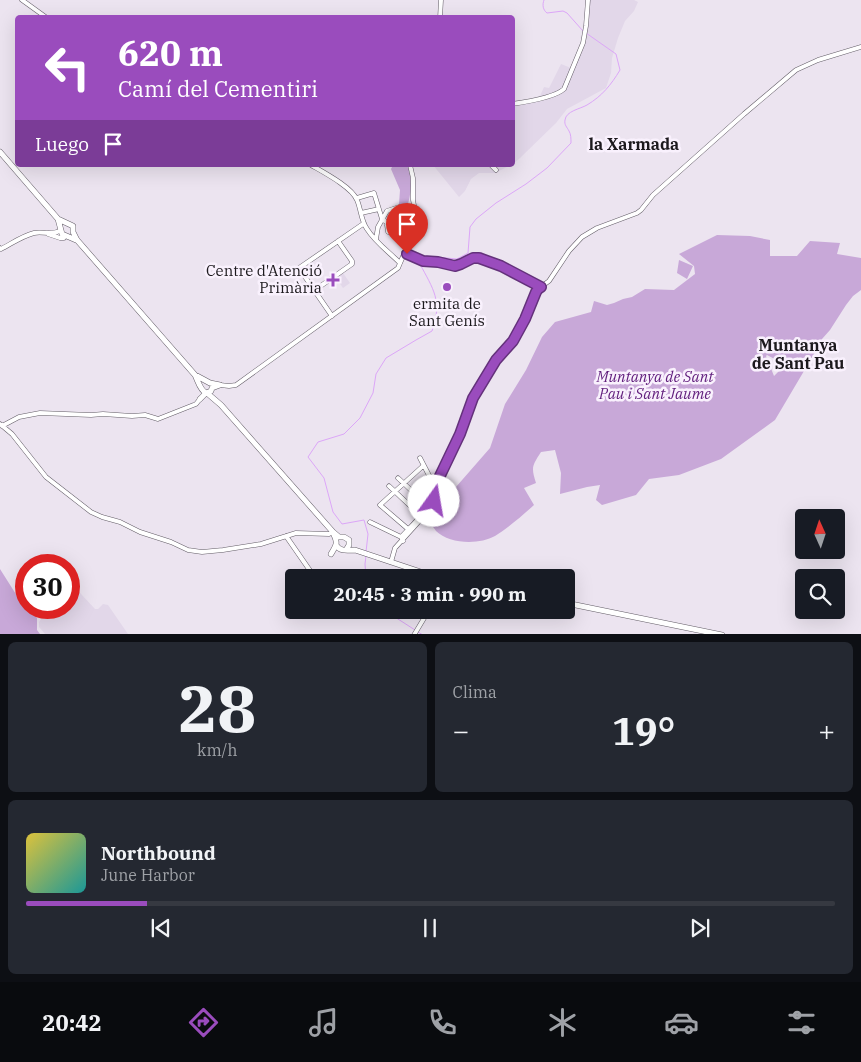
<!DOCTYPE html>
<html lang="es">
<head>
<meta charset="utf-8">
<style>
  body { margin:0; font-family:"IBM Plex Serif",serif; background:#242831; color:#f1f3f6; height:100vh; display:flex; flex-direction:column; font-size:19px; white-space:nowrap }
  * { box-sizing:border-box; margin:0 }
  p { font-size:16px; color:#9ea1a6 }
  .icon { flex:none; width:28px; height:28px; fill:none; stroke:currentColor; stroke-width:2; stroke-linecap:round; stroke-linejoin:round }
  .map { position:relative; height:634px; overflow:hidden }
  .details { display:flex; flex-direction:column; gap:8px; padding:8px; background:#0d0f14; flex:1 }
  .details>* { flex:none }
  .banner { position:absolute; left:15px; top:15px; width:500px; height:152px; border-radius:5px; box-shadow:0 5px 20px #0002; background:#9a4cbd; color:#fff; overflow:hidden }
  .needle { width:32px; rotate:357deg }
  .fabs { position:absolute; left:795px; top:509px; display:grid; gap:10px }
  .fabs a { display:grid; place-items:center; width:50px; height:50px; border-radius:5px; background:#171b24; box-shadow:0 5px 20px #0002; font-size:25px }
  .speed { position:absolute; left:15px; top:554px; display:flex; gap:10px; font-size:25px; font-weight:700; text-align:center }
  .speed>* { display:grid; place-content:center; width:65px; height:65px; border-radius:50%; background:#171b24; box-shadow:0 5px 20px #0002; line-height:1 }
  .speed .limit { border:8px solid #d22; background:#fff; color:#111 }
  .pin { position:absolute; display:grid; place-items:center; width:42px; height:42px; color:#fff; margin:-51px -21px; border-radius:50% 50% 50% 0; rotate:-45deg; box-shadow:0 0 5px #0007 }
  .pin .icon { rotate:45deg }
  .me { position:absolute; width:55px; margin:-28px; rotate:13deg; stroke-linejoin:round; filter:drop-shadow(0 0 4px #0008) }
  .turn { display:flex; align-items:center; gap:18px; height:105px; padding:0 20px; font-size:22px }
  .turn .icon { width:65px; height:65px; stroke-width:2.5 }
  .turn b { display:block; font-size:35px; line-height:42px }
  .then { display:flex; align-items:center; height:48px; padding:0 20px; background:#0003; gap:10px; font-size:19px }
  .big { font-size:38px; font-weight:700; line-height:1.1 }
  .details .tile { flex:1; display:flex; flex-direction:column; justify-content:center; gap:8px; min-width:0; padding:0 18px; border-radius:8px; background:#242831 }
  .details .dial { align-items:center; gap:0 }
  .dial b { font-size:65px; line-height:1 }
  .song { display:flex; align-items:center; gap:15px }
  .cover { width:60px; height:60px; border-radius:8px; background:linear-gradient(135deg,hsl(50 70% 55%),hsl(180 70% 35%)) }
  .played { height:5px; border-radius:2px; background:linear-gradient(90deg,#9a4cbd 15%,#363941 15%) }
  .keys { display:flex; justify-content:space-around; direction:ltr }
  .heat { display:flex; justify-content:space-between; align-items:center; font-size:28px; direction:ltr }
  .details .tiles { flex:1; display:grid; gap:8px; grid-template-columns:1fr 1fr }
  .tile:last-child { grid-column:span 2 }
  .trip { position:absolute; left:285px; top:569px; width:290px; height:50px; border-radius:5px; background:#171b24; box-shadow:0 5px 20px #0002; font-weight:700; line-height:50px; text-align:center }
  .tab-bar { display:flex; height:80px; justify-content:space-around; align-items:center; background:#090b0e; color:#9ea1a6 }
  .tab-bar .icon { width:35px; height:35px }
  .tab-bar .current { color:#9a4cbd }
  .tab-bar b { font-size:22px; color:#f1f3f6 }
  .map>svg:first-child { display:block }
  .built { fill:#e2d7e9 }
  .green { fill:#c8a8d8; fill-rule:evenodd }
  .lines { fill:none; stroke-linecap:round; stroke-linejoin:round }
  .stream { stroke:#dca6f8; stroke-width:1 }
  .minor-casing { stroke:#635d67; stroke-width:5 }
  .major-casing { stroke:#635d67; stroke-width:6 }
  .minor { stroke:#fff; stroke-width:4 }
  .major { stroke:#fff; stroke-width:5 }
  .route-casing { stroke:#64317b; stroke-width:12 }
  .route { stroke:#9a4cbd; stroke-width:9 }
  .poi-dot { fill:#9a4cbd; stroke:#f9f1fd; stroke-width:2 }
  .labels { text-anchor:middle; stroke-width:5; stroke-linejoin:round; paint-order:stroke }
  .poi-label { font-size:15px; fill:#1c191d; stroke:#f9f1fd; text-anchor:end }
  .park-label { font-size:15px; font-style:italic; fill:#611e7d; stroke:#f9f1fd }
  .neighbourhood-label { font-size:16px; font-weight:bold; fill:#1c191d; stroke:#f9f1fd }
</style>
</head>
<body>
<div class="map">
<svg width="861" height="635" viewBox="0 0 861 635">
  <rect width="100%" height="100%" fill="#ece4f0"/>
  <path class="built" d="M587 0H634L638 2 634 11 625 21 618 38 612 58 611 73 606 88 567 109 556 123 520 158 513 164V101L530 100 540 96 544 87 549 88 561 64 571 68 582 42Z
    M433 165H511L495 173H479L471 179 465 191 459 197Z
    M343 273 350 283 343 288 336 278Z
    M69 581 95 609H98L103 604 108 605 128 634H45L39 627V622L49 608H69Z"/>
  <path class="green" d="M393 165H408C412 181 412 194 406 210L399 204 400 190 391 169Z
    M717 235 750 236 770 240V256H797L810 241 840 243 837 254 861 258V290L853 296 846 305 830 330 822 339 820 347 817 349 775 420 721 459 679 475 649 479 636 495 602 505 596 500 600 485 587 487 560 494 561 473 555 450 541 452C532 466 531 467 536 483L524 488 534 505C522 516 509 527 495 536 479 545 449 544 436 531 433 527 430 522 427 518V515L442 502H445L449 495 490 448 505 404 526 370 542 337 555 322 591 312 594 301 607 305 614 303 623 299 632 297 645 289 674 290 695 274 694 266 679 254ZM767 355 784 364 785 365 774 376 766 356Z
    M679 260 693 266 687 279 677 273Z
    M0 569 24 607 37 618V630L40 634H0Z"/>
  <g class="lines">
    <path class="stream" d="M544 0C542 5 543 10 547 13L563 11 567 13 583 31
      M366 552 368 534 364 520 342 524 333 512 324 478 308 457 318 442 344 434 360 418 373 393 376 374 386 358 416 340 432 331C443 301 433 289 420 264L426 256 457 259 468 253 470 227 476 219 496 203 526 184 547 168 571 143C571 139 571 134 569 131 567 127 564 125 565 120 566 111 580 109 587 105 602 96 611 85 620 70L616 54 586 33
      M366 556 365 564 366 578
      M384 610 415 630
      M418 632 423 635"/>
    <g class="minor-casing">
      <path id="minor" d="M22 0 47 18
        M440 18 441 0
        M512 104C526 102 554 98 564 89L583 43 586 26 588 0
        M311 165C323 172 352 187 357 200 361 209 361 221 367 229 375 242 389 252 400 263
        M491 165 496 170
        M357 198 374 193 382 219 389 224
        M361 213 379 209
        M394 229 391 223 387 225 388 232H394V229L403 227 408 242
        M48 234 60 238H64
        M376 239 378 227 387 211 399 207
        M0 248 1 249C11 244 22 236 34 233 43 231 52 236 61 230
        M404 252 423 261 437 262 455 265 461 264 473 257 479 258 501 266 541 287
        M315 290 352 264V261L338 241
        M332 316 299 268 363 224
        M220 385 229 386 236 385 398 268 415 228 417 221 413 200V178L410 165
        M0 424 12 434 46 477 91 512 102 517 120 522 140 532 171 542 188 550 202 552 223 550 261 544 296 533 329 534 333 532
        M2 426 19 417 40 413 91 415 103 414 132 416 145 415 158 419 196 404 200 399
        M398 478 428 506
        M389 486 421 516
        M370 522 401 537
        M408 529 380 505 423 466
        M286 536 311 572
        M403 541 401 537C412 525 435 505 435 487L420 458
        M391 562 395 548 432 507 437 495 438 480 460 434 473 399 496 360 513 341 525 319 538 289 549 281 569 251 582 237 597 228 637 213 641 210 653 195 744 114 796 70 818 60 861 47
        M414 635 429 610"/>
    </g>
    <g class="major-casing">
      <path id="major" d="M0 152 58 219 62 234 76 240
        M58 219 73 226V232L77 240 195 375C198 381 200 390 206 393
        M197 376 210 383 220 385
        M207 393 221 405 333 532 339 537H344L349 540V545L346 550
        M200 399 206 393 211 391 212 388 220 385
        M336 545C340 552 348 550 355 550L439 578
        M331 554C337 544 338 543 333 533
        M566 603 722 635"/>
    </g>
    <use href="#minor" class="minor"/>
    <use href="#major" class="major"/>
  </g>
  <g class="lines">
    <g class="route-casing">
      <path id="route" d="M407 254 423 261 438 262 455 266 461 264 473 258H479L501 266 541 287 538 289 536 292 525 319 513 341 496 360 473 398 460 434 438 480C436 487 437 493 434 501"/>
    </g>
    <use href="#route" class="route"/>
  </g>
  <g class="poi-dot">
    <path d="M330.5 272.5h5v5h5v5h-5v5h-5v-5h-5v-5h5z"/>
    <circle cx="447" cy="287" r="5"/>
  </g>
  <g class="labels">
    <g class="poi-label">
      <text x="322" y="276">Centre d'Atenció<tspan x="322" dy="17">Primària</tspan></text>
      <text x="447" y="309" text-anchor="middle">ermita de<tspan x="447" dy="17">Sant Genís</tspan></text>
    </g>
    <g class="park-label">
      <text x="655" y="382">Muntanya de Sant<tspan x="655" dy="17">Pau i Sant Jaume</tspan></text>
    </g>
    <g class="neighbourhood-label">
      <text x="634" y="150">la Xarmada</text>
      <text x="798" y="351">Muntanya<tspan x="798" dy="18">de Sant Pau</tspan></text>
    </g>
  </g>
</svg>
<div class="fabs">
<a><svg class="needle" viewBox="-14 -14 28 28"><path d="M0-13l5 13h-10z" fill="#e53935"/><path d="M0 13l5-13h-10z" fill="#9ea1a6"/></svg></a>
<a><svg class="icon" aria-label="search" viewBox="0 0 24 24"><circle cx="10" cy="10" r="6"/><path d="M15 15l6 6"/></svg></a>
</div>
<div class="speed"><div class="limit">30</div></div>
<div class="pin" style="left:407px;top:254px;background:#d93025"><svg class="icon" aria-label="arrive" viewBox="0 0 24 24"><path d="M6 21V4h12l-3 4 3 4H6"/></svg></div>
<svg class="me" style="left:434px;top:501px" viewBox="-20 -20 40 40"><circle r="19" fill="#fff"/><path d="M0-13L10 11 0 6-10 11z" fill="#9a4cbd"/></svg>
<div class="trip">20:45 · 3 min · 990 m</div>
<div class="banner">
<div class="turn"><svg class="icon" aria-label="left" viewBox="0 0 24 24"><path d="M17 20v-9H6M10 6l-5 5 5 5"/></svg><div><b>620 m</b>Camí del Cementiri</div></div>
<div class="then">Luego<svg class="icon" aria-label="arrive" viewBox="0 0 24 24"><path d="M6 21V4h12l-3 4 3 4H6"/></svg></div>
</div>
</div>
<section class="details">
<div class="tiles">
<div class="tile dial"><b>28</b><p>km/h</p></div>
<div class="tile"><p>Clima</p>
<div class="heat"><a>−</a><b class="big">19°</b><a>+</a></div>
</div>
<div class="tile">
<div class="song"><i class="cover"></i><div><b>Northbound</b><p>June Harbor</p></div></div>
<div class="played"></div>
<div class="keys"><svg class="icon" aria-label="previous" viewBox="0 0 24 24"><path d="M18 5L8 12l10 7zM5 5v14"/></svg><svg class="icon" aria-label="pause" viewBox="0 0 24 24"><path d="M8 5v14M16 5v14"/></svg><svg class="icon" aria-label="next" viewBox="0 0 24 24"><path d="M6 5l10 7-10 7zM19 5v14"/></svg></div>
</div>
</div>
</section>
<nav class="tab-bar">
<b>20:42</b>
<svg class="icon current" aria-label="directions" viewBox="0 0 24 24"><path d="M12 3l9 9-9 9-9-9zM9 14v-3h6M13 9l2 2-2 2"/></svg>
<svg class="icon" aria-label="music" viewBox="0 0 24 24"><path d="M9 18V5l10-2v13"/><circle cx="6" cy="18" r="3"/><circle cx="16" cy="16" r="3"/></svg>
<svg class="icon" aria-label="phone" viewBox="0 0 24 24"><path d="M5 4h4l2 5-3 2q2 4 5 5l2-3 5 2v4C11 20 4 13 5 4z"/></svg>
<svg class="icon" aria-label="climate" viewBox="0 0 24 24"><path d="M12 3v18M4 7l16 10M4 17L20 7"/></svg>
<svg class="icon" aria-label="car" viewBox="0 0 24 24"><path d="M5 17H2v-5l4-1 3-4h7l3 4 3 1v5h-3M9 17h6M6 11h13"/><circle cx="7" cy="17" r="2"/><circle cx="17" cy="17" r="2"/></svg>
<svg class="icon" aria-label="filters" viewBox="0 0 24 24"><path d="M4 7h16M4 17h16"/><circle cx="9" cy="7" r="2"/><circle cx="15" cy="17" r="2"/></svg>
</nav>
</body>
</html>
